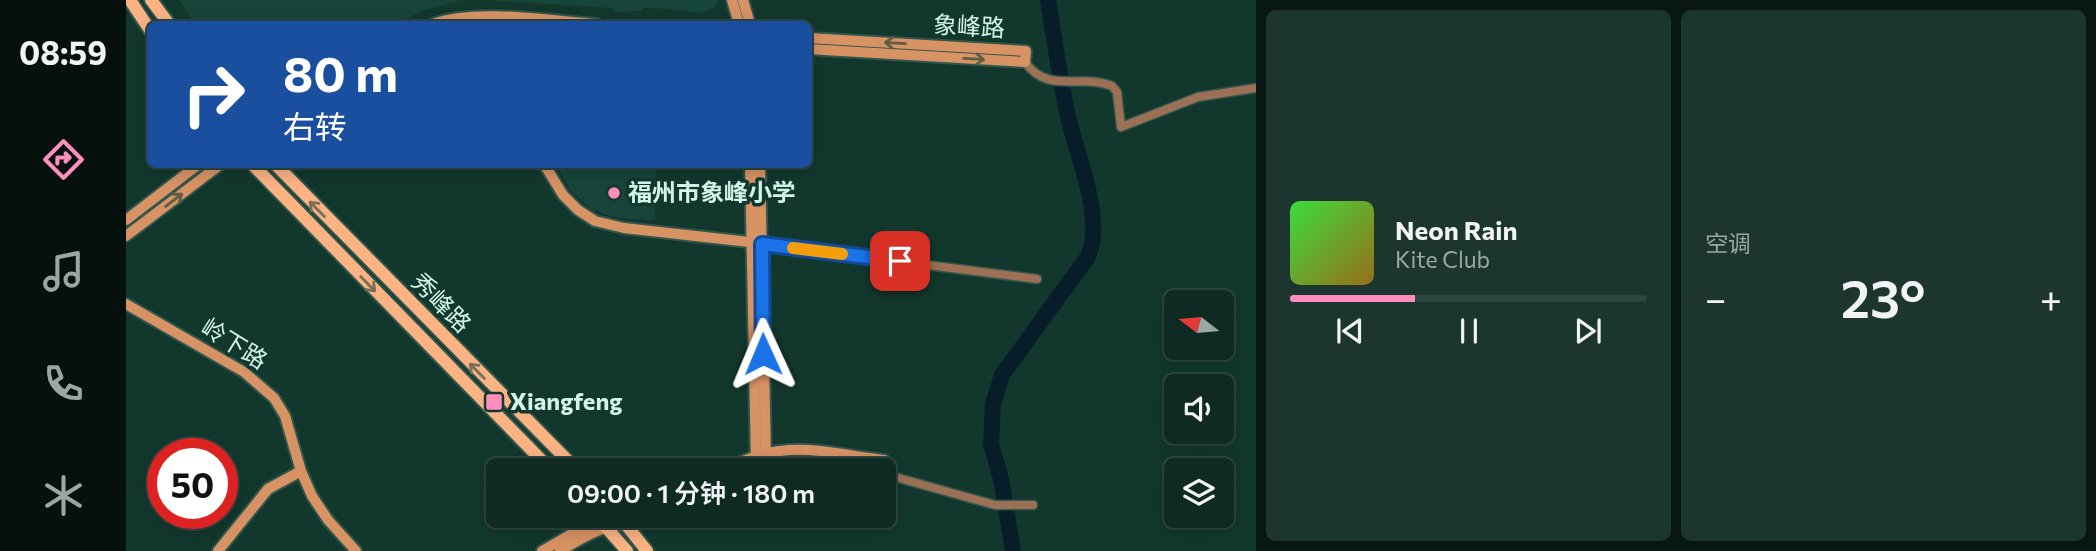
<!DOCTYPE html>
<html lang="zh">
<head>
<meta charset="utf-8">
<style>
  body { margin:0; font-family:Commissioner,"Noto Sans SC",sans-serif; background:#1c362f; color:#f1f3f6; height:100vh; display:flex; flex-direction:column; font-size:26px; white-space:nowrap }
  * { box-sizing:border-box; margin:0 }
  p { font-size:23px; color:#9ba7a5 }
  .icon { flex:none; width:38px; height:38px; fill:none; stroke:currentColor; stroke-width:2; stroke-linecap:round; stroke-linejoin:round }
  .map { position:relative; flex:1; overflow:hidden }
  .sheet { display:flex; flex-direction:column; gap:10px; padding:10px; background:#081713; width:840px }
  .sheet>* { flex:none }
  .banner { position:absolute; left:21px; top:21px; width:665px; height:147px; border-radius:10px; box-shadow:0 4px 18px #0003,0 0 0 2px #2e4640; background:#1a4fa0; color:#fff; overflow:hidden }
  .needle { width:46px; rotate:286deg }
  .fabs { position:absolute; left:1038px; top:290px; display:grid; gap:14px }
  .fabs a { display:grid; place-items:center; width:70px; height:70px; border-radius:10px; background:#0e2a22; box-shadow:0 4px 18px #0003,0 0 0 2px #2e4640; font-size:35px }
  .speed { position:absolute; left:21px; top:438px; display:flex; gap:14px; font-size:35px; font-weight:700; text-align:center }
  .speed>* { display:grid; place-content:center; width:91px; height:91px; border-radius:50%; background:#0e2a22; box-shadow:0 4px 18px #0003,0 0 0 2px #2e4640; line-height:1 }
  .speed .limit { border:10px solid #d22; background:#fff; color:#111 }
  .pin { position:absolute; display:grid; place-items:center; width:60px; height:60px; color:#fff; margin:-30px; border-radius:14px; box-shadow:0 4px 10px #0006 }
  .me { position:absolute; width:77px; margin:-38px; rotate:359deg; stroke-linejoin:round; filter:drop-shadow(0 0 5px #0008) }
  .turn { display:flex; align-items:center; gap:24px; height:147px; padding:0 21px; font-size:32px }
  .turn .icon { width:91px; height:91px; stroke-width:2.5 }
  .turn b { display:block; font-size:49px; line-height:60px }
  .big { font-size:52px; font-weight:600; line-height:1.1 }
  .sheet .card { flex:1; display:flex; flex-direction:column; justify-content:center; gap:10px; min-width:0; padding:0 24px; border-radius:10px; background:#1c362f }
  .song { display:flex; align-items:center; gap:21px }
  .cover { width:84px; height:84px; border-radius:10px; background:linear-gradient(135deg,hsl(120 70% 55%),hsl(40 70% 35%)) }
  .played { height:7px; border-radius:4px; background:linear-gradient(90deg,#fe8ebd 35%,#2e4640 35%) }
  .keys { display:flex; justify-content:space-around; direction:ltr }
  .heat { display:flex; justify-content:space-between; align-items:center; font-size:38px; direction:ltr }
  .sheet .tiles { flex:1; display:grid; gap:10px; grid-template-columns:repeat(2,1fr) }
  .trip { position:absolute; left:360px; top:458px; width:410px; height:70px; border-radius:10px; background:#0e2a22; box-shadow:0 4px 18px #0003,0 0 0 2px #2e4640; font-weight:600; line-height:70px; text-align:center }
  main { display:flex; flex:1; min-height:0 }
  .dock { display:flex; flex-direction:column; width:126px; justify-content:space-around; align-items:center; background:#06110e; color:#9ba7a5 }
  .dock .icon { width:49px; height:49px }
  .dock .selected { color:#fe8ebd }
  .dock b { font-size:32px; color:#f1f3f6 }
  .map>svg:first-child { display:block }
  .built { fill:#18453a }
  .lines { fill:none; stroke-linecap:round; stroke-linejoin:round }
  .river { stroke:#071e2a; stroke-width:16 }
  .street-casing { stroke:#31564c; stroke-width:11 }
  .secondary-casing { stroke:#31564c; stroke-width:14 }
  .primary-casing { stroke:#31564c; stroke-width:16 }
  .street { stroke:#9c7054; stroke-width:8 }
  .secondary { stroke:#d89365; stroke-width:10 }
  .primary { stroke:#fbb384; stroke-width:12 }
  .oneway { stroke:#615c44 }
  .oneway2 { stroke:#7b6f55 }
  .route-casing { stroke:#114b97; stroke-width:18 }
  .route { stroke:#1a73e8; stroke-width:12 }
  .slow { stroke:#f59e0b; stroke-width:12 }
  .poi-dot { fill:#fe8ebd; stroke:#12382e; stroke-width:2.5 }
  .labels { text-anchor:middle; stroke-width:7; stroke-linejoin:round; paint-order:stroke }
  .street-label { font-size:24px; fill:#d2f4e9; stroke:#12382e }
  .poi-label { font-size:24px; font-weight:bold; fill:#d2f4e9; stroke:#12382e; text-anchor:start }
</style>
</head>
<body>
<main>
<nav class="dock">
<b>08:59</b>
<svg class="icon selected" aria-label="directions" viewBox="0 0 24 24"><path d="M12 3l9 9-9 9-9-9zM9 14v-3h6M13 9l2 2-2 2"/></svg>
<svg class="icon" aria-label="music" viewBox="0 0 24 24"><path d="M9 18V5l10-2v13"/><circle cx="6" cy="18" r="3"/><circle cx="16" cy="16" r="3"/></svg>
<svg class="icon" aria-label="phone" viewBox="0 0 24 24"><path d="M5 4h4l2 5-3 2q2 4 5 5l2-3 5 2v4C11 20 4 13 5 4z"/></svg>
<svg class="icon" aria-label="climate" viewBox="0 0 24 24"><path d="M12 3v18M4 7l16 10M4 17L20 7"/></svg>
</nav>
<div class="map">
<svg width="1130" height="551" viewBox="0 0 1130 551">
  <rect width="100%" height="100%" fill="#12382e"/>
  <path class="built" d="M53 0H337L298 10 270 24H69Z
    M359 0H593L589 7 576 13 519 7 515 11 489 12 488 8Z
    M430 165H530L529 220 493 218 466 210 444 190Z"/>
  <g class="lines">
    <path class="river" d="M887 551 875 479 865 444 867 404 876 375 961 258C980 223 951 155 942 117 934 79 928 39 922 0"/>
    <g class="street-casing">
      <path id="street" d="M899 62C922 95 955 73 986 86L991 92 995 127 1072 97 1130 88
        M636 244 911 279
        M757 465 769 477 869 505H907"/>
    </g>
    <g class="secondary-casing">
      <path id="secondary" d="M606 0 613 24
        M617 0 624 24
        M307 24C350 8 426 21 471 24
        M682 38 900 51 899 62 682 49
        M418 164 437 195 452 210 469 221 498 228 632 243
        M624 164 630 462
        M634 164 640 459
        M0 220 73 164
        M0 236 95 164
        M0 304 118 372 148 398 159 416 175 471 186 496 202 520 230 551
        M597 471C655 437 695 452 758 460L757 465
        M92 551 142 489 175 471
        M416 551 454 529 474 521 513 516
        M434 551C450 542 466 531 483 527 500 523 517 525 532 516"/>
    </g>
    <g class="primary-casing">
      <path id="primary" d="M4 0 24 30
        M25 0 43 24
        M126 164 426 471
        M149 164 452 471
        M470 516 501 551
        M493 516 521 551"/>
    </g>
    <use href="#street" class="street"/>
    <use href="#secondary" class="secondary"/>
    <use href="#primary" class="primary"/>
  </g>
  <defs><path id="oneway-shaft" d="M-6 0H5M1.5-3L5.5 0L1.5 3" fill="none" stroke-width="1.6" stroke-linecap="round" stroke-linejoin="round" transform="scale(1.75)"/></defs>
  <g class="oneway">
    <use href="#oneway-shaft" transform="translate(769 43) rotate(-177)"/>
    <use href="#oneway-shaft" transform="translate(848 59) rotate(3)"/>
    <use href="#oneway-shaft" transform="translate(48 200) rotate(-37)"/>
  </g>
  <g class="oneway2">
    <use href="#oneway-shaft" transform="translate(191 209) rotate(-135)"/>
    <use href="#oneway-shaft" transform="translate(242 284) rotate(46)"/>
    <use href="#oneway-shaft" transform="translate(351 371) rotate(-135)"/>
  </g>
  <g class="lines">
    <g class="route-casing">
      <path id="route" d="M637 354 636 244 774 261"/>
    </g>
    <use href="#route" class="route"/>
    <path class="slow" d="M667 248 716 254"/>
  </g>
  <g class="poi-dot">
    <circle cx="488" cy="193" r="7"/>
    <rect x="359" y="393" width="18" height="18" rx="3.5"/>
  </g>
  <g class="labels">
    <g class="street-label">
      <text transform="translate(843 27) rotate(3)" y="8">象峰路</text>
      <text transform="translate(315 303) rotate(45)" y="8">秀峰路</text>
      <text transform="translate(108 344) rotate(32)" y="8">岭下路</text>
    </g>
    <g class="poi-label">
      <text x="502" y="201">福州市象峰小学</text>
      <text x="384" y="410">Xiangfeng</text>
    </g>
  </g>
</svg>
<div class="fabs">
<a><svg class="needle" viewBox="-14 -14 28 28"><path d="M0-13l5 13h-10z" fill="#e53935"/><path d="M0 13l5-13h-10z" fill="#9ba7a5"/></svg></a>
<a><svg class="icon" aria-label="sound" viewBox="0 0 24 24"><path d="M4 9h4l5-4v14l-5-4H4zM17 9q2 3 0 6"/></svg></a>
<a><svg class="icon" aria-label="layers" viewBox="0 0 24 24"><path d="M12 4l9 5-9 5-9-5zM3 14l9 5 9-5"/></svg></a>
</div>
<div class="speed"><div class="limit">50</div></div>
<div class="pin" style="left:774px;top:261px;background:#d93025"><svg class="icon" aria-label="arrive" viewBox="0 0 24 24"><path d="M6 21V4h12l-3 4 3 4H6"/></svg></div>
<svg class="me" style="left:637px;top:354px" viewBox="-20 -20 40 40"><path d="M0-17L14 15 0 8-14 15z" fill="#1a73e8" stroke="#fff" stroke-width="4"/></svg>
<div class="trip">09:00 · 1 分钟 · 180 m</div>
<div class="banner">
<div class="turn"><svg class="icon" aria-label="right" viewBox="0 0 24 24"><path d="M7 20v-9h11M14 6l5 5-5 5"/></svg><div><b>80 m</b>右转</div></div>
</div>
</div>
<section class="sheet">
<div class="tiles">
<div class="card">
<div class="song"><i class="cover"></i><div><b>Neon Rain</b><p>Kite Club</p></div></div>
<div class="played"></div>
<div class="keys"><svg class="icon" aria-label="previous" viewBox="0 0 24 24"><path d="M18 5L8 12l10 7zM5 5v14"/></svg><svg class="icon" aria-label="pause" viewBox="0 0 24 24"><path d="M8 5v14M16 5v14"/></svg><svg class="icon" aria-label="next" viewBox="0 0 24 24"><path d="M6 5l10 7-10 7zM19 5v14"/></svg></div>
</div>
<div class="card"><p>空调</p>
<div class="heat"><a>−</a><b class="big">23°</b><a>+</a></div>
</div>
</div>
</section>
</main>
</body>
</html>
